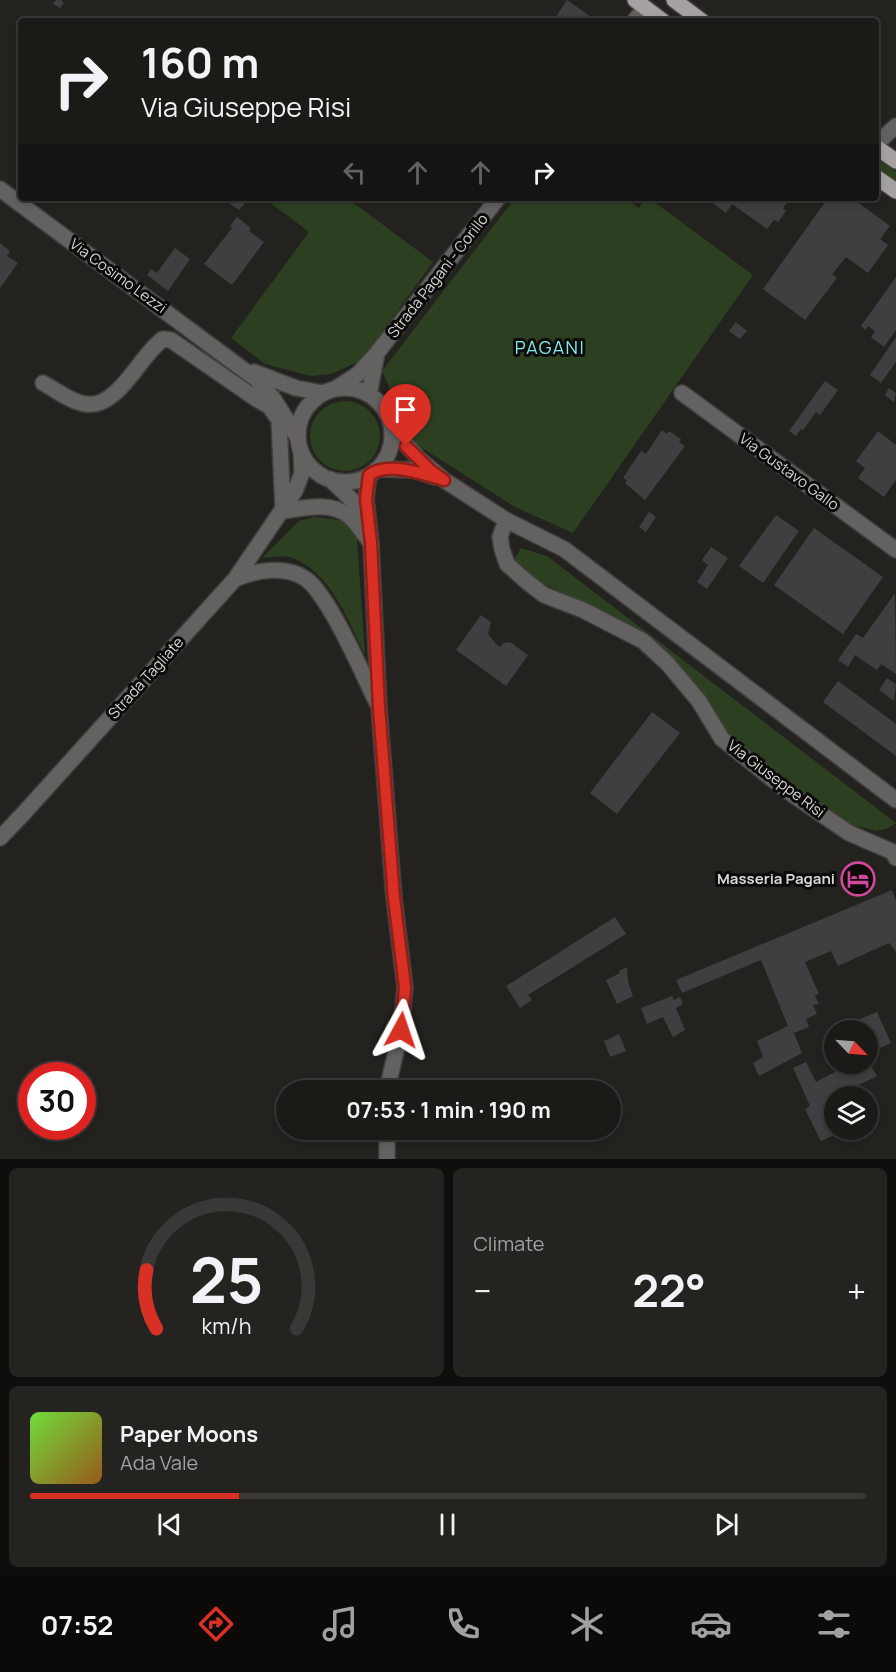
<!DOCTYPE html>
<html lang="en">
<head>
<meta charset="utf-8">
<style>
  body { margin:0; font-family:Manrope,sans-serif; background:#242320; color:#f1f3f6; height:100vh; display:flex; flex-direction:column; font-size:22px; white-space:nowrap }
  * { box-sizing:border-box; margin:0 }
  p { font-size:20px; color:#a0a1a1 }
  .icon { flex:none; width:33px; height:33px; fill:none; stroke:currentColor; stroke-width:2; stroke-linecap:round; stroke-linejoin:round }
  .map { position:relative; height:1159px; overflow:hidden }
  .side { display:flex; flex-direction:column; gap:9px; padding:9px; background:#0f0e0d; flex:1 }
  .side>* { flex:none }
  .hud { position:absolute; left:18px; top:18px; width:861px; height:183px; border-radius:6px; box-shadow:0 3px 9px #0003,0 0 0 2px #393836; background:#1b1a17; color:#f1f3f6; overflow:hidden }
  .needle { width:39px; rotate:115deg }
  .buttons { position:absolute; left:824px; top:1020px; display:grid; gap:12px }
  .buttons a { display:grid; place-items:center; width:54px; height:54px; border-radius:50%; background:#1b1a17; box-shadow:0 3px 9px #0003,0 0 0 2px #393836; font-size:30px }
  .speed { position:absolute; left:18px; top:1062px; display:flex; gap:12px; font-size:30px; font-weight:700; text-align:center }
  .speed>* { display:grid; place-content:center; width:78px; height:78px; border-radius:50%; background:#1b1a17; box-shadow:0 3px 9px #0003,0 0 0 2px #393836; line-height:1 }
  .speed .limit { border:9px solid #d22; background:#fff; color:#111 }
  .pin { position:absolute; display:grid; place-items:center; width:51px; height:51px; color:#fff; margin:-62px -26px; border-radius:50% 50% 50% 0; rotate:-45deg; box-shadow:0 0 6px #0007 }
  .pin .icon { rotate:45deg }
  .me { position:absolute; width:66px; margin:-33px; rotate:5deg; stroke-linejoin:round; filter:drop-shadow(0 0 4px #0008) }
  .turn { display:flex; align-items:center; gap:21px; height:126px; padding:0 24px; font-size:27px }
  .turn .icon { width:78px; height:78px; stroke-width:2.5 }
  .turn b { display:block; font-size:42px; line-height:51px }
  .lanes { display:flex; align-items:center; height:57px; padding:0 24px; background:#0003; justify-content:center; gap:30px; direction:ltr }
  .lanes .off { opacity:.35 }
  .big { font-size:45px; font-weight:700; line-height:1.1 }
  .side .widget { flex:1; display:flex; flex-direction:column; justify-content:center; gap:9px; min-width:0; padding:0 21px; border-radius:9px; background:#242320 }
  .side .dial { align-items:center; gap:0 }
  .dial svg { height:156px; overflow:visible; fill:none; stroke:#393836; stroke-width:7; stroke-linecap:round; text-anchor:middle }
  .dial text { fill:#f1f3f6; stroke:none }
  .song { display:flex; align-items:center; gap:18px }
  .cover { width:72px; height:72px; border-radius:9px; background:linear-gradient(135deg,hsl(100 70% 55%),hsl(30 70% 35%)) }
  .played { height:6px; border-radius:3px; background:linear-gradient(90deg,#d93025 25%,#393836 25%) }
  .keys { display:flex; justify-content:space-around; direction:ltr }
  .heat { display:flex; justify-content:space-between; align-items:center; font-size:33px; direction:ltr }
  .side .tiles { flex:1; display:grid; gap:9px; grid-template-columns:1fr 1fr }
  .widget:last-child { grid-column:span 2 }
  .trip { position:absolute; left:276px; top:1080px; width:345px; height:60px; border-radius:30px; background:#1b1a17; box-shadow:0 3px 9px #0003,0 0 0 2px #393836; font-weight:700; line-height:60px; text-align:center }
  .tab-bar { display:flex; height:96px; justify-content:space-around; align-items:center; background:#0b0a09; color:#a0a1a1 }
  .tab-bar .icon { width:42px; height:42px }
  .tab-bar .selected { color:#d93025 }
  .tab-bar b { font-size:27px; color:#f1f3f6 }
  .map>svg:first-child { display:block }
  .green { fill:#2c4021 }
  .building { fill:#403e41 }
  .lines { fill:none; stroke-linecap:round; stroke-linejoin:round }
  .minor-casing { stroke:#413f3c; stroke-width:18 }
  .major-casing { stroke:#413f3c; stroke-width:18 }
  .minor { stroke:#646261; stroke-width:15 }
  .major { stroke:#a5a1a1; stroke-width:15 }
  .route-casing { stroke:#8d1f18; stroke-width:15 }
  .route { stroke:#d93025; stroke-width:10 }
  .labels { text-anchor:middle; stroke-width:6; stroke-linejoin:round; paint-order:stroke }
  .street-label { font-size:15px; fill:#d8d7d5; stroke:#0c0b0a }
  .poi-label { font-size:15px; font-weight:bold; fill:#d8d7d5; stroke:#0c0b0a; text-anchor:end }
  .quarter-label { font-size:18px; letter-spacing:1.5px; fill:#7febea; stroke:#0c0b0a }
</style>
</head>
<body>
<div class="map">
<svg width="896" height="1159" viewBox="0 0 896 1159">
  <rect width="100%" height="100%" fill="#24221f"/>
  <path class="green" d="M876 157 896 172V182L876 167Z
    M264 198H347L433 262 362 360 331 374 311 376 265 364 231 338 309 232Z
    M515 198H625L639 208 645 198H649L753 275 573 533 515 507 419 446 410 434 382 371Z
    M310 436a35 35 0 1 1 70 0a35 35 0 1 1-70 0Z
    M315 517 339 520 351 525 357 539 365 655C347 619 331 571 290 557 282 555 270 557 262 558L299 521Z
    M521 548 547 556 896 823 888 828 877 831 853 825 752 758 725 732 685 673 585 604 544 584 520 566 515 558Z"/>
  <path class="building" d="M56 0H61L64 3 60 8 53 4Z
    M567 0 597 21H553Z
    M221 198H249L239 210Z
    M706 198H791L783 208 786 211 778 222 774 220 767 229 732 204 726 213Z
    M828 198 841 200 852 198 890 226 880 239 888 245 868 273 846 257 832 274 837 278 805 320 763 289Z
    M237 217 251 228 249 231 264 242 232 285 204 264 232 228 230 226Z
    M0 243 10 251 7 256 18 263 0 288Z
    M175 248 190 259 168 291 147 275 151 269 157 273Z
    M896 277V330L884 347 871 337 875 331 868 326 866 330 861 326Z
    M736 322 747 331 740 339 729 331Z
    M896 337V362L881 383 870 375Z
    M825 381 838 390 820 415 816 412 803 430 801 429 796 436 789 431Z
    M889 388 896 393 894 402 885 395Z
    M662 430 667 434 669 431 681 439 679 442 685 446 645 500 625 483 627 480 623 478 641 451 646 454Z
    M878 431 896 445V480L884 497 858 478 865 468 856 461Z
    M649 512 656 517 646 532 639 527Z
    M776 515 799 531 763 583 739 566Z
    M814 528 883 577 843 634 774 585Z
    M711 547 728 558 707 589 697 582 708 565 702 560Z
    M895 593 896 674 881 664 877 670 855 655 848 667 838 660 856 634 863 638Z
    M481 615 491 622 488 634 496 644 500 647 503 643 510 642 528 655 506 686 456 650Z
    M887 678 896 684 894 701 879 690Z
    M838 681 896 724V756L823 702Z
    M652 712 680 733 617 814 590 793Z
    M892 890 896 901V952L889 943 838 966 831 951 805 962 819 994 815 995 819 1004 813 1005 817 1014 806 1019 809 1027 794 1033 802 1053 759 1076 753 1063 763 1057 757 1041 788 1026 761 960 682 993 676 980Z
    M615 917 626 934 528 995 532 1000 520 1008 506 986Z
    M627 967 628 981 633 996 617 1004 606 980 620 973 619 971Z
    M672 996 674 1000 680 997 683 1004 676 1008 685 1030 673 1037 663 1017 647 1024 641 1008Z
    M877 1012 891 1043 871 1052 867 1042V1030H862L858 1020Z
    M619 1034 626 1051 610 1057 604 1041Z
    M867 1059 877 1076 826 1101 834 1117V1130H840L841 1132 821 1141 805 1109 810 1106 793 1068 806 1062 816 1082 850 1064H867Z"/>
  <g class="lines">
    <g class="minor-casing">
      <path id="minor" d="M634 21 645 8
        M876 144 896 126
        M0 189 256 379 273 398 298 438
        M254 372 296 388 323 393
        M43 383C56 390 71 402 86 404 118 409 140 355 163 339L171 340 258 400 269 406 279 420 283 511
        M298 435a47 47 0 1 1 94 0a47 47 0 1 1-94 0Z
        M335 389 358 374 377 353 498 198
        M682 393 896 550
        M369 395 377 353
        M392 428 418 458 444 480 506 520 564 549 896 800
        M377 469 414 470 435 477
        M369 475 366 499 371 543 379 708 394 898 405 987 401 1030 387 1090
        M330 479 358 506 364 523
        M283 511C303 508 331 501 349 516 357 523 364 534 371 543
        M506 520 500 537 502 549 507 564 526 581 544 595 583 610 643 641 667 663 699 701 722 739 786 790 849 833 893 852 896 858
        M235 579C256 570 286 565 306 579 330 597 362 673 377 703
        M0 838 23 814 235 579 295 491 302 473 301 452
        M387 1130V1159"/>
    </g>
    <g class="major-casing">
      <path id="major" d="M635 0 663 21
        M674 0 702 21
        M876 147 896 161
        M876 177 896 191"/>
    </g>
    <use href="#minor" class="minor"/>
    <use href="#major" class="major"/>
  </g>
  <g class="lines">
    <g class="route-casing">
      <path id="route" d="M401 1030 405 987 394 898 379 708 371 543 366 499 369 475C388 461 424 474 444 480L430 470 406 446"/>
    </g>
    <use href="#route" class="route"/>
  </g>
  <defs>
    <g id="hotel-ring" transform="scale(1.725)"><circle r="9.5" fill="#0c0b0a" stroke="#d1479c" stroke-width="1.5"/><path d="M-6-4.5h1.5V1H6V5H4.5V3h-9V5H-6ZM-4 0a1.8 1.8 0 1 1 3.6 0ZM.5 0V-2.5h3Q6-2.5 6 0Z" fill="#d1479c"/></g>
  </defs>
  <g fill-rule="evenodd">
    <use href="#hotel-ring" x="858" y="879"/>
  </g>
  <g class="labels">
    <g class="street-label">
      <text transform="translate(118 276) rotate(36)" y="5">Via Cosimo Lezzi</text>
      <text transform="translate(438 276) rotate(-52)" y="5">Strada Pagani - Corillo</text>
      <text transform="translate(789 472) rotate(36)" y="5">Via Gustavo Gallo</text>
      <text transform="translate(146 678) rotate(-48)" y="5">Strada Tagliate</text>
      <text transform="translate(776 779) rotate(37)" y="5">Via Giuseppe Risi</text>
    </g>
    <g class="poi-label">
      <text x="835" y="884">Masseria Pagani</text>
    </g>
    <g class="quarter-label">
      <text x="550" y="354">PAGANI</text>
    </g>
  </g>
</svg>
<div class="buttons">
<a><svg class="needle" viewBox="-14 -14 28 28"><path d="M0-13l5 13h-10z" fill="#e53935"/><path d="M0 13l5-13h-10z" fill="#a0a1a1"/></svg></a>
<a><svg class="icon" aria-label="layers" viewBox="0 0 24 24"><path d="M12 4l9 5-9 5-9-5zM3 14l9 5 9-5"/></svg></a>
</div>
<div class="speed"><div class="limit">30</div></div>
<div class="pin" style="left:406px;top:446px;background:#d93025"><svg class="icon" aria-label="arrive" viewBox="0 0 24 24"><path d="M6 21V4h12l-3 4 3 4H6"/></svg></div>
<svg class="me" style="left:401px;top:1030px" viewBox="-20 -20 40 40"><path d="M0-17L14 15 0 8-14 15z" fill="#d93025" stroke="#fff" stroke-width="4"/></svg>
<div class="trip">07:53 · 1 min · 190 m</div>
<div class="hud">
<div class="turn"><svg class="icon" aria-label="right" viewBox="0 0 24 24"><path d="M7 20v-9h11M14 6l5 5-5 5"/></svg><div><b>160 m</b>Via Giuseppe Risi</div></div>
<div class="lanes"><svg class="icon off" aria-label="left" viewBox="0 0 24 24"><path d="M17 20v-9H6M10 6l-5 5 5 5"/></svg><svg class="icon off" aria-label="ahead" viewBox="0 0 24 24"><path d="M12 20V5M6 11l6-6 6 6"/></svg><svg class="icon off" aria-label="ahead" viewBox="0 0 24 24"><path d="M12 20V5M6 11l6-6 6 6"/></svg><svg class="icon" aria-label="right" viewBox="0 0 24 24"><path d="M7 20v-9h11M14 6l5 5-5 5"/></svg></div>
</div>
</div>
<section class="side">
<div class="tiles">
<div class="widget dial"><svg viewBox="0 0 100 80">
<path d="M14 69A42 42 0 1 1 86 69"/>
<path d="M14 69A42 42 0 0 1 9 39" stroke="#d93025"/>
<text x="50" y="56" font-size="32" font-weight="700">25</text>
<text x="50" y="72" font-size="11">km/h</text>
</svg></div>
<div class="widget"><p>Climate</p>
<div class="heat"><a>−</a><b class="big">22°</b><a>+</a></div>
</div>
<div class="widget">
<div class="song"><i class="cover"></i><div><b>Paper Moons</b><p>Ada Vale</p></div></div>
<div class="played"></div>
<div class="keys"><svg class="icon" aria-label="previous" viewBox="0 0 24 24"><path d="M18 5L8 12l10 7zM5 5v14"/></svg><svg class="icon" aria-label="pause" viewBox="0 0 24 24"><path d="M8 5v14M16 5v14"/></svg><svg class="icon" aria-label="next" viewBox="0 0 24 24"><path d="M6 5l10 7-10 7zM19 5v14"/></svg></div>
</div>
</div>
</section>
<nav class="tab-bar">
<b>07:52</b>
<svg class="icon selected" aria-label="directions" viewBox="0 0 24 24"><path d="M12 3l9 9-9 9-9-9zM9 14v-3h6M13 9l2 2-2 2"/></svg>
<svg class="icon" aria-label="music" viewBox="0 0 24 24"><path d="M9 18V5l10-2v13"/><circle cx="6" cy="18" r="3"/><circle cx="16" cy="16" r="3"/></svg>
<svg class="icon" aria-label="phone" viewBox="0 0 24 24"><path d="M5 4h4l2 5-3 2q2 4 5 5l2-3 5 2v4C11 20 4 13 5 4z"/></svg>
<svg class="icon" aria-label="climate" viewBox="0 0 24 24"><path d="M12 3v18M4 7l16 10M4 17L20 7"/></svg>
<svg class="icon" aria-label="car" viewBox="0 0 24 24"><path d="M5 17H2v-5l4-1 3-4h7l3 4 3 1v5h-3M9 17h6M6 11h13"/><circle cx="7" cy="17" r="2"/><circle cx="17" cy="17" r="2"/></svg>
<svg class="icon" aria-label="filters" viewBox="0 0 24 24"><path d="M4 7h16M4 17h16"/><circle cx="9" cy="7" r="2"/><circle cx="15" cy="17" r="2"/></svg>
</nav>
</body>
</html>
